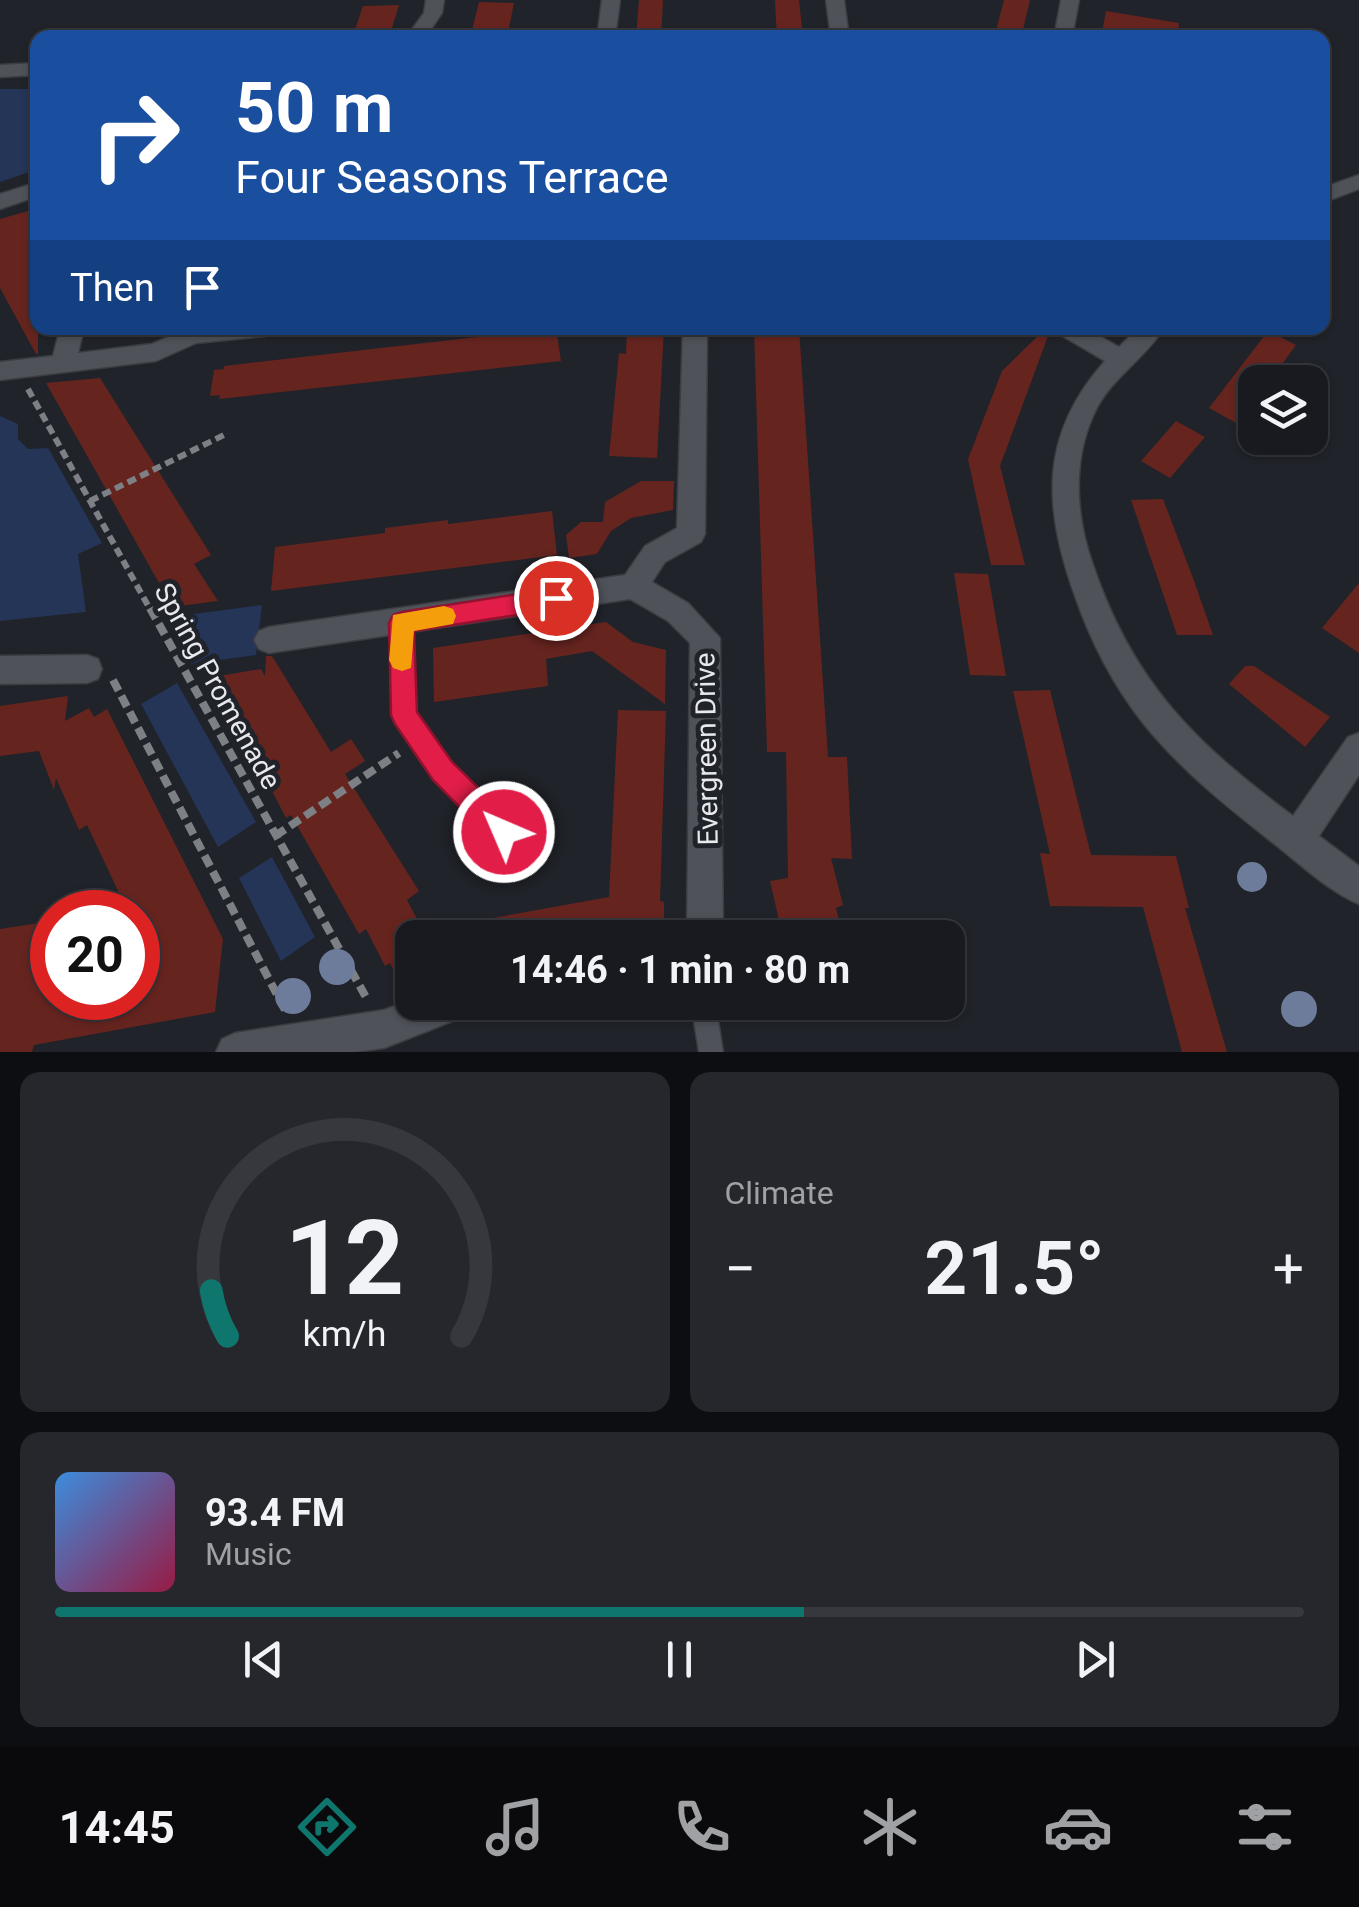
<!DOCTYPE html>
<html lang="en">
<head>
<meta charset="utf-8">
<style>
  body { margin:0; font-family:Roboto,sans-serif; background:#25272c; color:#f1f3f6; height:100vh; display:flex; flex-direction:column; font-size:38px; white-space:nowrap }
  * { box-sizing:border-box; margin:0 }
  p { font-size:32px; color:#9fa1a4 }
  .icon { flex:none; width:55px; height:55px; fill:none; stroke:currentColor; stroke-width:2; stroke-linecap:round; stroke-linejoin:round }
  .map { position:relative; height:1052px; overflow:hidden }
  .side { display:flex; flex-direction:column; gap:20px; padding:20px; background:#0d0e11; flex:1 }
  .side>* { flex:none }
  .banner { position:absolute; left:30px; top:30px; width:1300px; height:305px; border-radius:20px; box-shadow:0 2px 8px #0004,0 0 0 2px #36383d; background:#1a4fa0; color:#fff; overflow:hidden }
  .fabs { position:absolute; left:1238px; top:365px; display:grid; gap:20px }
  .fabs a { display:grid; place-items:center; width:90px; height:90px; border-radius:20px; background:#181a1f; box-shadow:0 2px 8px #0004,0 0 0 2px #36383d; font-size:50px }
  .speed { position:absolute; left:30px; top:890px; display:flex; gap:20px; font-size:50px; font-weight:700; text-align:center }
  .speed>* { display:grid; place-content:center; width:130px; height:130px; border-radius:50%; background:#181a1f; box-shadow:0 2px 8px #0004,0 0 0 2px #36383d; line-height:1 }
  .speed .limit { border:15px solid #d22; background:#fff; color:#111 }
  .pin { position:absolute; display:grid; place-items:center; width:85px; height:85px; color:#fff; margin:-42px; border:5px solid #fff; border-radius:50%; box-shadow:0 2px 10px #0007 }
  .me { position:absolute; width:110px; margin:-55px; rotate:315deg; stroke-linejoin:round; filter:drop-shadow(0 0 8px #0008) }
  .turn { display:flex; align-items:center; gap:35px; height:210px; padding:0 40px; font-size:45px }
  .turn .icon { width:130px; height:130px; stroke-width:2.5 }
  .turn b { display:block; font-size:70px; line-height:85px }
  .then { display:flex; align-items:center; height:95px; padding:0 40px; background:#0003; gap:20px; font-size:38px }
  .big { font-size:75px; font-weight:700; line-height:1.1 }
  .side .widget { flex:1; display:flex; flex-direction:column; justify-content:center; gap:15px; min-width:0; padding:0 35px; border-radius:20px; background:#25272c }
  .side .dial { align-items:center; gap:0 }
  .dial svg { height:260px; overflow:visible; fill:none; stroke:#36383d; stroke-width:7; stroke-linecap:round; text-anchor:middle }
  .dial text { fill:#f1f3f6; stroke:none }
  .song { display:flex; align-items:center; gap:30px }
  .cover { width:120px; height:120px; border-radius:15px; background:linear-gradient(135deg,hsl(210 70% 55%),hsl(340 70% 35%)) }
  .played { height:10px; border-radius:5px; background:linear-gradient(90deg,#0f766e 60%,#36383d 60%) }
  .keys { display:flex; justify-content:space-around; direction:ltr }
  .heat { display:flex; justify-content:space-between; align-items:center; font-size:55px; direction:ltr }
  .side .tiles { flex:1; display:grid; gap:20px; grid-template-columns:1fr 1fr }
  .widget:last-child { grid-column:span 2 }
  .trip { position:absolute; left:395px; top:920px; width:570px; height:100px; border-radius:20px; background:#181a1f; box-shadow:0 2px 8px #0004,0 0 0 2px #36383d; font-weight:700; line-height:100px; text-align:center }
  .dock { display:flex; height:160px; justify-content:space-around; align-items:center; background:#0a0a0c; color:#9fa1a4 }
  .dock .icon { width:70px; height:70px }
  .dock .selected { color:#0f766e }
  .dock b { font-size:45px; color:#f1f3f6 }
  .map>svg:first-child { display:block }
  .green { fill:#243558 }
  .building { fill:#66241f }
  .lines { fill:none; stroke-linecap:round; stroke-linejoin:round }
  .service-casing { stroke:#3b3d42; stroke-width:3 }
  .minor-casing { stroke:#3b3d42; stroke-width:3 }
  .path-far1 { stroke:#7d8085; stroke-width:6; stroke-dasharray:9 5; stroke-linecap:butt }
  .path { stroke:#7d8085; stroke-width:8; stroke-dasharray:12 6; stroke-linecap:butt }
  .service { fill:#4f5259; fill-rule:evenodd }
  .minor { fill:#4f5259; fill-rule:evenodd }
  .tree { fill:#6c7c9a }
  .route { fill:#e11d48; stroke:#92132f; stroke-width:2.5 }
  .slow { fill:#f59e0b }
  .labels { text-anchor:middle; stroke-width:10; stroke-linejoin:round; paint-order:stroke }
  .street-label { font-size:28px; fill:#e7e9ed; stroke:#202329 }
</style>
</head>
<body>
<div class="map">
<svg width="1359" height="1052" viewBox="0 0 1359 1052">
  <rect width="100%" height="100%" fill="#202329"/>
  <path class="green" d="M0 89H37L38 169 0 182Z
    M0 416 18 424V439L28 449 48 448 102 543 78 554 86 612 0 621Z
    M262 605 256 655 190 664 164 618Z
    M177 683 256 822 218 847 141 704Z
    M272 857 315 937 281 961 239 878Z"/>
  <path class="building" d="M639 0H663L661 38H636Z
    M775 0H799L803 38H777Z
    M1004 0H1030L1021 38H994Z
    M479 2 514 3 507 38H470Z
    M399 5 389 38H352L363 6Z
    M1106 11 1179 23 1178 38H1101Z
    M38 208V354H36L0 288V219Z
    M556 328 561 361 219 399 220 395 210 396 214 370 224 369V366Z
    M627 328H664L657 458 609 456 619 353 626 354Z
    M754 328H799L828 757H847L852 859 831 858 843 905 836 908 843 938H783L770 881 788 878 786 752H767Z
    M1046 328H1051L1000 466 1025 565H991L968 459 1002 371Z
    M1268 331 1296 345 1269 382H1255V401L1238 424 1209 408Z
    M100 378 211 555 194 564 218 601 180 606 164 580 159 583 46 383Z
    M1176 421 1205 437 1170 478 1141 461Z
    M641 481H674L673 510 631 518 611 531 597 554 569 558 566 535 581 522H603L605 502Z
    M1163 499 1193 578 1213 635H1177L1131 500Z
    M552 511 557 555 271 591 275 547 385 533V528L448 520V524Z
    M954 573 988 574 1006 676 970 675Z
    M1359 583V653L1322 628Z
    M606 622 633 642 666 650 665 704 592 651 546 659 548 686 434 702 433 648Z
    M266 656H272L331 752 351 739 365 761 345 774 419 891 407 900 427 938H412V996L408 997 390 963 385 966 366 929 359 934 291 815 286 818 213 677 261 669 265 676Z
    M1245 666H1254L1330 717 1305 747 1229 684Z
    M1050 690 1091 855 1176 856 1189 908H1185L1227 1052H1182L1143 907 1050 906 1040 853 1050 854 1013 691Z
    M68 696 65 721 89 708 94 717 107 709 223 939 215 1012 34 1045 32 1052H0V929L52 921V998H138V912H128L87 825 79 830 56 778 54 790 39 751 0 756V706Z
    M618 710 666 711 660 901 664 902V931H564V938H466L465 923 609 897Z"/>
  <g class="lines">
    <g class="service-casing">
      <path id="service" d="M402 615 409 617 411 623 414 713 449 764 511 826 515 833 511 840 504 844 497 840 435 778 397 721 394 715 393 623 395 617Z
        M691 1002H715L723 1052H699Z"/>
    </g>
    <g class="minor-casing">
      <path id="minor" d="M426 0H444L442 13 425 38H406L424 13Z
        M602 0H620L615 38H597Z
        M826 0H844L849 38H831Z
        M1061 0H1079L1072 38H1054Z
        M38 63V75L0 77V65Z
        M1359 175V189L1322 203V188Z
        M38 182V196L0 209V194Z
        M60 328H84L78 353 152 344 189 328H277L265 336 196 343 156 361 0 380V362L53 356Z
        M683 328H707L705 534 701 542 665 562 652 582 688 603 720 638 723 938H687L690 643 668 621 630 599 269 653 259 649 254 640 259 631 269 627 625 575 645 546 677 528Z
        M1055 328H1085L1119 347 1138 328H1164C1144 360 1108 380 1093 416 1072 464 1076 517 1093 565 1133 683 1195 743 1293 816L1348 737 1359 733V775L1319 836 1359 866V904C1328 891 1299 863 1272 842 1226 806 1180 769 1143 723 1113 685 1091 642 1075 596 1043 507 1039 435 1105 361L1059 334Z
        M87 655 98 659 102 669 98 679 87 683 0 684V656Z
        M412 1000 473 1002 468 1015 384 1048 355 1052H216L222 1039 235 1033 384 1010Z"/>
    </g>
    <path class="path-far1" d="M28 389 151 611
      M90 501 226 434"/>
    <path class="path" d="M150 608 367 999
      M113 680 285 1010
      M275 836 399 753"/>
    <use href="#service" class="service"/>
    <use href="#minor" class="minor"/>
  </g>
  <g class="tree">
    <circle cx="1252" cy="877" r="15"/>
    <circle cx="337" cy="967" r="18"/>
    <circle cx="293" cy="996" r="18"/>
    <circle cx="1299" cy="1009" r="18"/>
  </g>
  <path class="route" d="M556 588 564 591 567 598 564 606 556 609 414 631 417 712 452 762 514 823 518 832 514 842 504 846 494 842 433 780 395 724 391 715 389 623 393 615 402 612Z"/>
  <path class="slow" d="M444 606 453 609 456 616 453 624 414 631 411 668 402 671 393 668 389 660 393 615Z"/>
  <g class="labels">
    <g class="street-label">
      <text transform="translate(218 686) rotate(61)" y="10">Spring Promenade</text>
      <text transform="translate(706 749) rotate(-91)" y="10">Evergreen Drive</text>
    </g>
  </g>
</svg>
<div class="fabs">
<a><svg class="icon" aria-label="layers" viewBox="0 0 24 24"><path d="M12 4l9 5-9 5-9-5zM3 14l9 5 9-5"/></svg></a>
</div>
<div class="speed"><div class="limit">20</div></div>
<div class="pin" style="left:556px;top:598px;background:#d93025"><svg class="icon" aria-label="arrive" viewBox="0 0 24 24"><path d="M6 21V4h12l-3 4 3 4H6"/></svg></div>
<svg class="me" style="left:504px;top:832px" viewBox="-20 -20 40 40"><circle r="17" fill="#e11d48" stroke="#fff" stroke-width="3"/><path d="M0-11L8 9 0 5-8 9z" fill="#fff"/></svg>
<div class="trip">14:46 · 1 min · 80 m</div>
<div class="banner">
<div class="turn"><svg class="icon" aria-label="right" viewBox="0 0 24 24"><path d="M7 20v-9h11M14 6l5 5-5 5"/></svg><div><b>50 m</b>Four Seasons Terrace</div></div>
<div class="then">Then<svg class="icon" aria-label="arrive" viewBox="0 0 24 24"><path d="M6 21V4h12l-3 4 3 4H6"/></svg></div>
</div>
</div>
<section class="side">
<div class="tiles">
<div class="widget dial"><svg viewBox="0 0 100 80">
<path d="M14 69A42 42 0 1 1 86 69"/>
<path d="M14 69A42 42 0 0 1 9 55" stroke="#0f766e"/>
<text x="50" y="56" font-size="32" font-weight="700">12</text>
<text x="50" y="72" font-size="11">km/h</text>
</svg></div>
<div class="widget"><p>Climate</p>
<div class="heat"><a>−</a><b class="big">21.5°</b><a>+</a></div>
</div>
<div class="widget">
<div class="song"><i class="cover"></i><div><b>93.4 FM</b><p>Music</p></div></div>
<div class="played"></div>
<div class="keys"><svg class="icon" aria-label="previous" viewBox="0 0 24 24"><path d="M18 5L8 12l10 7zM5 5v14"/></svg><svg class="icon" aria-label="pause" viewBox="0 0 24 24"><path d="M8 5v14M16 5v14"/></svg><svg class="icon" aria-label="next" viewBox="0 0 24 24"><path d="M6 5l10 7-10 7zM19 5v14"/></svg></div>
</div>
</div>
</section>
<nav class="dock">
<b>14:45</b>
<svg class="icon selected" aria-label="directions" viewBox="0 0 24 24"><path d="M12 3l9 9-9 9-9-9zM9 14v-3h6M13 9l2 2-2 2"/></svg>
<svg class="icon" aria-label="music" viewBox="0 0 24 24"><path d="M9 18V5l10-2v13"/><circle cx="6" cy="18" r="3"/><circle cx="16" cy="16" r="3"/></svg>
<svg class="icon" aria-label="phone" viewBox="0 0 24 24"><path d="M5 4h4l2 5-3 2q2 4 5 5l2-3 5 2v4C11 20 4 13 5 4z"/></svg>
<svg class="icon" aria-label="climate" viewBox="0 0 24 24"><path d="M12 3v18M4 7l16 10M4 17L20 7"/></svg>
<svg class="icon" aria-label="car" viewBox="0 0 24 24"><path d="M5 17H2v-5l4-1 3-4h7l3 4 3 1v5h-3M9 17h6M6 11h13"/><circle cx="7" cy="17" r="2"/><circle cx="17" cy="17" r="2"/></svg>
<svg class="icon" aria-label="filters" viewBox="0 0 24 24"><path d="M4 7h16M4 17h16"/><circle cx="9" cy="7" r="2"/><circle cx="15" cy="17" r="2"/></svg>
</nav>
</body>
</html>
